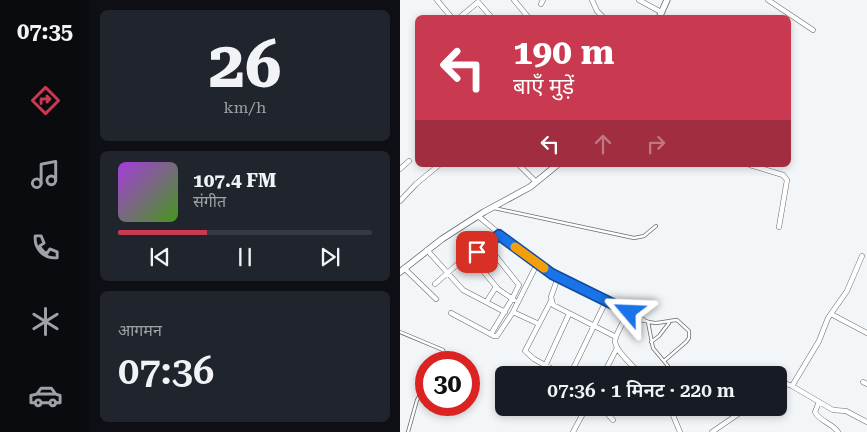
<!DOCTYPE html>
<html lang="hi">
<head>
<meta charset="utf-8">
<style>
  body { margin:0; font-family:"Roboto Serif","Noto Sans Devanagari",serif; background:#20242c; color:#f1f3f6; height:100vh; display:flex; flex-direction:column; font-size:19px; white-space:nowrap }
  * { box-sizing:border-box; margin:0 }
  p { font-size:16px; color:#9ea1a6 }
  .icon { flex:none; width:28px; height:28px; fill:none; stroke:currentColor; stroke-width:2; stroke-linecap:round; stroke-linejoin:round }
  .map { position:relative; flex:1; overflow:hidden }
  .drawer { display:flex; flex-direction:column; gap:10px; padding:10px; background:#0d0f14; width:310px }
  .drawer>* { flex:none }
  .top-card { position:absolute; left:15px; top:15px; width:376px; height:152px; border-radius:8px; box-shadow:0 2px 8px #0003; background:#c93950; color:#fff; overflow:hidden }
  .speed { position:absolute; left:15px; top:351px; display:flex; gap:10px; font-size:25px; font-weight:700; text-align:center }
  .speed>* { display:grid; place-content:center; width:65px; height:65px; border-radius:50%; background:#171b24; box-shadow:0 2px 8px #0003; line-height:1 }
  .speed .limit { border:8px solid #d22; background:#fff; color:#111 }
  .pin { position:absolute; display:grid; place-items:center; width:42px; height:42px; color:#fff; margin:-21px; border-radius:10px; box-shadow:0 2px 8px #0006 }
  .me { position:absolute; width:55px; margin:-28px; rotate:296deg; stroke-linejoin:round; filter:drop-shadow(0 0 4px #0008) }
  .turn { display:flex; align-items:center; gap:18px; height:105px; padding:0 15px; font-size:22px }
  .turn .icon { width:65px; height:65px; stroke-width:2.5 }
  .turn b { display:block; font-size:35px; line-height:42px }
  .lanes { display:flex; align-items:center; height:48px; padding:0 15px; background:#0003; justify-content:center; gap:25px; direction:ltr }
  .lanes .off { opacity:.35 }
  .big { font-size:38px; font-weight:600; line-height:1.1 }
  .drawer .card { flex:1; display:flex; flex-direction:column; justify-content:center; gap:8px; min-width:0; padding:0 18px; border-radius:8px; background:#20242c }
  .drawer .dial { align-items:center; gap:0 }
  .dial b { font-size:65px; line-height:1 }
  .song { display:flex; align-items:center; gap:15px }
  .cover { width:60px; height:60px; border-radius:8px; background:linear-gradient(135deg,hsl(280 70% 55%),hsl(100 70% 35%)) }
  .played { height:5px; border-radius:2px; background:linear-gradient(90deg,#c93950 35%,#363941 35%) }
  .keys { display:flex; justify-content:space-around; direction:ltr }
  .trip { position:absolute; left:95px; top:366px; width:292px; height:50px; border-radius:8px; background:#171b24; box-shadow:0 2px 8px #0003; font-weight:600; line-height:50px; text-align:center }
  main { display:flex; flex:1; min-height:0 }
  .menu { display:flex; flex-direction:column; width:90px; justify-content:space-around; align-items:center; background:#090b0e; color:#9ea1a6 }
  .menu .icon { width:35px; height:35px }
  .menu .current { color:#c93950 }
  .menu b { font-size:22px; color:#f1f3f6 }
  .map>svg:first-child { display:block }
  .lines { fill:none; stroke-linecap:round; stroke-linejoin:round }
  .service-casing { stroke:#676a6d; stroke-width:4 }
  .minor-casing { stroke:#676a6d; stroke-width:5.5 }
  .tertiary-casing { stroke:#676a6d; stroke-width:7 }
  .service { stroke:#fff; stroke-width:2.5 }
  .minor { stroke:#fff; stroke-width:4.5 }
  .tertiary { stroke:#fff; stroke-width:5.5 }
  .route-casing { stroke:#114b97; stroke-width:12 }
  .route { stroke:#1a73e8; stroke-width:9 }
  .slow { stroke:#f59e0b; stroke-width:9 }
</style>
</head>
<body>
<main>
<nav class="menu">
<b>07:35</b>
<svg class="icon current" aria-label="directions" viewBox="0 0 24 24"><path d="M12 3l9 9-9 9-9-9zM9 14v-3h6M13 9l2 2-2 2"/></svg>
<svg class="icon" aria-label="music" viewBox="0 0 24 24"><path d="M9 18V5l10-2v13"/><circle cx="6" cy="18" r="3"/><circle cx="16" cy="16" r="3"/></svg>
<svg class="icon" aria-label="phone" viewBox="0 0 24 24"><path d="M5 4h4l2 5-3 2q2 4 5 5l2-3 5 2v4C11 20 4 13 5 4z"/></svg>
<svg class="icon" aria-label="climate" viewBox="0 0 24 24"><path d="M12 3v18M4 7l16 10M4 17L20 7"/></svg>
<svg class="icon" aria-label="car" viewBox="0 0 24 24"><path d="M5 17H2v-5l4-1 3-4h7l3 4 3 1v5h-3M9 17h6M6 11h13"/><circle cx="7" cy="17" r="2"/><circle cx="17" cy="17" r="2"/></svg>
</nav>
<section class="drawer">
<div class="card dial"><b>26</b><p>km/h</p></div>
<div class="card">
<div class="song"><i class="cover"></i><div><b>107.4 FM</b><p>संगीत</p></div></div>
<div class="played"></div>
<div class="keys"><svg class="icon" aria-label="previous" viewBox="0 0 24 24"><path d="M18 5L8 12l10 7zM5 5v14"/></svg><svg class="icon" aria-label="pause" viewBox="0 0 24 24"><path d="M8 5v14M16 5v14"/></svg><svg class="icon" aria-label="next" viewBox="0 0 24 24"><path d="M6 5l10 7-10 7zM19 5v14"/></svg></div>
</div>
<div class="card"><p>आगमन</p><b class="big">07:36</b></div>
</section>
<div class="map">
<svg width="467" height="432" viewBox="0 0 467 432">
  <rect width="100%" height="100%" fill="#f2f6f9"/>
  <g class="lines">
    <g class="service-casing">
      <path id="service" d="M94 208 234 238 244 236 256 226
        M243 320C256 326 264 321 277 320L289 331V338L286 342 264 361
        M248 322 253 348 268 366 272 375
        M0 332 43 350 45 355 40 362
        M251 342 259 336 269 323
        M8 432 17 400 26 384"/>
    </g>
    <g class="minor-casing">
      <path id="minor" d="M37 0 52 18
        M114 0 129 18
        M192 0 197 11 204 18
        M239 0 261 12
        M368 0 413 30
        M78 2 92 18
        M141 4 143 0
        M59 18 78 2
        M119 165 136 182
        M350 165 383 175 387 180 379 227
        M0 169 9 161
        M0 201 16 184 39 165
        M78 216 128 257 152 274 243 320
        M86 244 119 285 112 299 91 334
        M27 250 63 290 105 312
        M70 255 98 289 114 300
        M4 268 36 299
        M158 277 151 297 153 305 216 337
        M35 284 60 262 99 235
        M87 301 96 287
        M151 301 125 351 134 359 163 375
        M113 312 139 324
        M229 312C225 320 216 332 215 341 215 351 235 368 242 375
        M51 313 94 336H97L113 312 137 264
        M431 314 467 333
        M141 375 169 314
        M170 375 206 301
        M203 375 217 348
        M379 381 392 386 433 410 446 411 467 422
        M463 382 467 384
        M392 386 419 341 428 318 447 291 462 256
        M419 402 415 412C419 421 432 423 438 432
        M202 408 213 420
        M238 408 239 409
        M270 408 280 432
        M173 432 186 408
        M312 432 347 408"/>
    </g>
    <g class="tertiary-casing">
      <path id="tertiary" d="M259 18 267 0
        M0 272 42 239 84 212 130 187 157 165"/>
    </g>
    <use href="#service" class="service"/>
    <use href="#minor" class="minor"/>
    <use href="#tertiary" class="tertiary"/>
  </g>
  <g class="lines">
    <g class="route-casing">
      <path id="route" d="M77 252 99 235 152 274 229 312"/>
    </g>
    <use href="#route" class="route"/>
    <path class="slow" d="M115 247 144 268"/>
  </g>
</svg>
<div class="speed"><div class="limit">30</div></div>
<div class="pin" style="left:77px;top:252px;background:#d93025"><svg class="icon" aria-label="arrive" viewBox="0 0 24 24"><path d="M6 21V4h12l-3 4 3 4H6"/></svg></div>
<svg class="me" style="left:229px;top:312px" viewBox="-20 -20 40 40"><path d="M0-17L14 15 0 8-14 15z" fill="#1a73e8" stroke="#fff" stroke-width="4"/></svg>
<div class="trip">07:36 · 1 मिनट · 220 m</div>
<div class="top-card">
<div class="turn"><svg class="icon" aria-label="left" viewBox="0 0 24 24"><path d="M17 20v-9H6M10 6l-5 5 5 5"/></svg><div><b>190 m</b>बाएँ मुड़ें</div></div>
<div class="lanes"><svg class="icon" aria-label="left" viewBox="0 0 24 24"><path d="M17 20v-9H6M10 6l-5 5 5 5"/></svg><svg class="icon off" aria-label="ahead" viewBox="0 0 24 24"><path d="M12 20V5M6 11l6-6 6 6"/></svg><svg class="icon off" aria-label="right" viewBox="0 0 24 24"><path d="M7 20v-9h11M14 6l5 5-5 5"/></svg></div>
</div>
</div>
</main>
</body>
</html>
